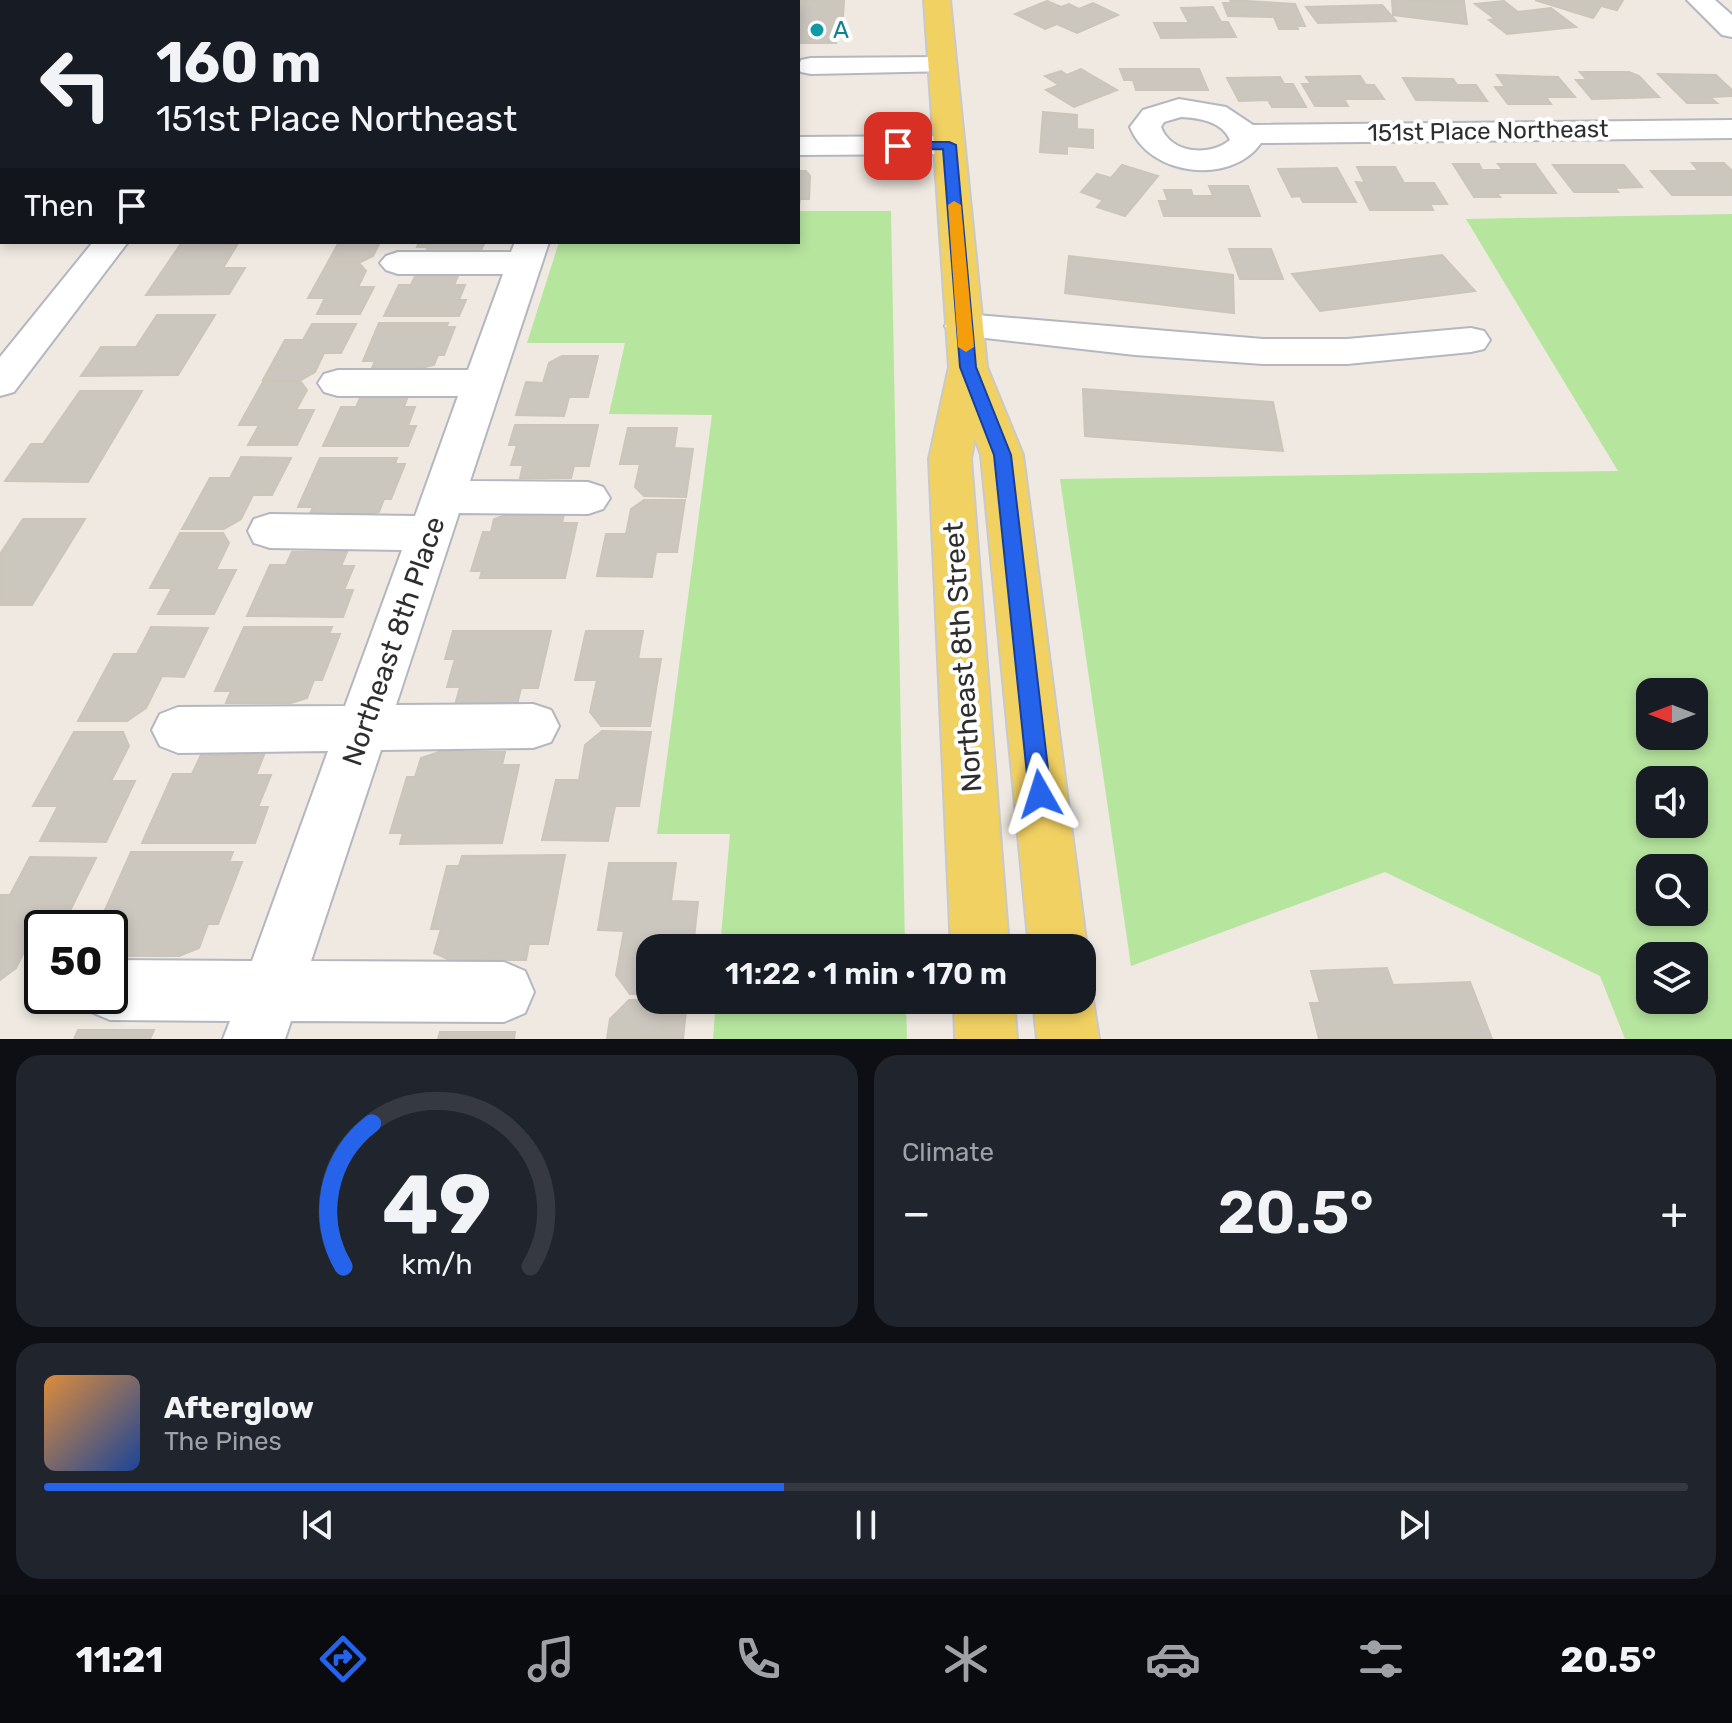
<!DOCTYPE html>
<html lang="en">
<head>
<meta charset="utf-8">
<style>
  body { margin:0; font-family:Rubik,sans-serif; background:#20242c; color:#f1f3f6; height:100vh; display:flex; flex-direction:column; font-size:30px; white-space:nowrap }
  * { box-sizing:border-box; margin:0 }
  p { font-size:26px; color:#9ea1a6 }
  .icon { flex:none; width:44px; height:44px; fill:none; stroke:currentColor; stroke-width:2; stroke-linecap:round; stroke-linejoin:round }
  .map { position:relative; height:1039px; overflow:hidden }
  .sheet { display:flex; flex-direction:column; gap:16px; padding:16px; background:#0d0f14; flex:1 }
  .sheet>* { flex:none }
  .top-card { position:absolute; left:0px; top:0px; width:800px; height:244px; box-shadow:0 4px 12px #0003; background:#171b24; color:#f1f3f6; overflow:hidden }
  .needle { width:52px; rotate:270deg }
  .buttons { position:absolute; left:1636px; top:678px; display:grid; gap:16px }
  .buttons a { display:grid; place-items:center; width:72px; height:72px; border-radius:16px; background:#171b24; box-shadow:0 4px 12px #0003; font-size:40px }
  .speed { position:absolute; left:24px; top:910px; display:flex; gap:16px; font-size:40px; font-weight:700; text-align:center }
  .speed>* { display:grid; place-content:center; width:104px; height:104px; border-radius:50%; background:#171b24; box-shadow:0 4px 12px #0003; line-height:1 }
  .speed .limit { border:4px solid #111; border-radius:12px; background:#fff; color:#111 }
  .pin { position:absolute; display:grid; place-items:center; width:68px; height:68px; color:#fff; margin:-34px; border-radius:16px; box-shadow:0 4px 12px #0006 }
  .me { position:absolute; width:88px; margin:-44px; rotate:354deg; stroke-linejoin:round; filter:drop-shadow(0 0 6px #0008) }
  .turn { display:flex; align-items:center; gap:28px; height:168px; padding:0 24px; font-size:36px }
  .turn .icon { width:104px; height:104px; stroke-width:2.5 }
  .turn b { display:block; font-size:56px; line-height:68px }
  .then { display:flex; align-items:center; height:76px; padding:0 24px; background:#0003; gap:16px; font-size:30px }
  .big { font-size:60px; font-weight:600; line-height:1.1 }
  .sheet .tile { flex:1; display:flex; flex-direction:column; justify-content:center; gap:12px; min-width:0; padding:0 28px; border-radius:24px; background:#20242c }
  .sheet .dial { align-items:center; gap:0 }
  .dial svg { height:208px; overflow:visible; fill:none; stroke:#363941; stroke-width:7; stroke-linecap:round; text-anchor:middle }
  .dial text { fill:#f1f3f6; stroke:none }
  .song { display:flex; align-items:center; gap:24px }
  .cover { width:96px; height:96px; border-radius:12px; background:linear-gradient(135deg,hsl(30 70% 55%),hsl(220 70% 35%)) }
  .played { height:8px; border-radius:4px; background:linear-gradient(90deg,#2563eb 45%,#363941 45%) }
  .keys { display:flex; justify-content:space-around; direction:ltr }
  .heat { display:flex; justify-content:space-between; align-items:center; font-size:44px; direction:ltr }
  .sheet .tiles { flex:1; display:grid; gap:16px; grid-template-columns:1fr 1fr }
  .tile:last-child { grid-column:span 2 }
  .trip { position:absolute; left:636px; top:934px; width:460px; height:80px; border-radius:24px; background:#171b24; box-shadow:0 4px 12px #0003; font-weight:600; line-height:80px; text-align:center }
  .tabs { display:flex; height:128px; justify-content:space-around; align-items:center; background:#090b0e; color:#9ea1a6 }
  .tabs .icon { width:56px; height:56px }
  .tabs .active { color:#2563eb }
  .tabs b { font-size:36px; color:#f1f3f6 }
  .map>svg:first-child { display:block }
  .green { fill:#b6e59e; fill-rule:evenodd }
  .building { fill:#cbc7bf; stroke:#cbc5ba; stroke-width:2 }
  .lines { fill:none; stroke-linecap:round; stroke-linejoin:round }
  .minor-casing { stroke:#b4b7c1; stroke-width:4 }
  .major-casing { stroke:#c9c9c9; stroke-width:4 }
  .minor { fill:#fff; fill-rule:evenodd }
  .major { fill:#f2d163; fill-rule:evenodd }
  .route { fill:#2563eb; stroke:#184099; stroke-width:2 }
  .slow { fill:#f59e0b }
  .culture-dot { fill:#0f9aa8; stroke:#fff; stroke-width:3 }
  .labels { text-anchor:middle; stroke-width:8; stroke-linejoin:round; paint-order:stroke }
  .far-culture-label { font-size:24px; fill:#0d838f; stroke:#fff; text-anchor:start }
  .far-street-label { font-size:24px; fill:#2e2e2e; stroke:#fff }
  .street-label { font-size:28px; fill:#2e2e2e; stroke:#fff }
</style>
</head>
<body>
<div class="map">
<svg width="1732" height="1039" viewBox="0 0 1732 1039">
  <rect width="100%" height="100%" fill="#efe9e1"/>
  <path class="green" d="M798 211H891L905 948H720L730 834H657L712 415 609 414 625 343H527L559 242H798Z
    M1732 214V1039H1625L1600 976 1385 872 1131 966 1060 479 1618 471 1466 219ZM1694 692V736H1650V692ZM1694 780V824H1650V780ZM1694 868V912H1650V868ZM1694 956V1000H1650V956Z
    M716 1000H906L907 1039H713Z"/>
  <path class="building" d="M766 0H844L843 16H837L836 43H798V2Z
    M1230 0 1295 4 1305 26H1297L1298 29H1279L1274 17 1228 16 1223 3H1231Z
    M1392 0 1464 1 1467 24 1393 15Z
    M1535 0H1623L1617 10 1601 6 1593 18Z
    M1047 1 1061 7 1069 4 1079 9 1093 3 1118 15 1077 33 1057 24 1045 29 1015 14Z
    M1504 1 1518 12 1551 8 1576 27 1507 34 1489 20 1495 19 1475 4Z
    M1382 5 1396 21 1318 23 1306 7Z
    M1213 7 1221 22H1228L1236 37 1161 38 1154 23H1189L1181 8Z
    M1081 69 1117 90 1074 107 1046 90 1059 85 1045 76 1061 71 1067 75Z
    M1120 69H1199L1208 90H1136L1133 80H1124Z
    M1580 72H1629L1639 76 1659 97 1592 99 1576 80H1587Z
    M1658 74 1716 75 1732 90V96L1710 97 1717 103H1687Z
    M1497 75 1558 77 1575 97H1546L1551 104H1508L1495 87H1505Z
    M1360 76 1366 85H1374L1384 99H1344L1348 106H1315L1302 84H1311L1306 77Z
    M1280 77 1284 84H1293L1306 107H1272L1268 100 1239 101 1227 78Z
    M1403 78 1453 79 1457 85H1476L1487 101 1416 100Z
    M1043 112 1077 115V129L1093 130V148L1067 146V154L1040 152Z
    M1692 163H1724L1732 171V195H1672L1651 171H1699Z
    M1453 164H1479L1482 170H1503L1498 164H1535L1556 193H1497L1500 197H1474Z
    M1122 165 1158 176 1125 216 1097 207 1103 200 1081 192 1097 174 1111 178Z
    M1553 165H1624L1642 187 1615 188 1618 192H1574Z
    M1357 167H1395L1404 183H1434L1447 204H1430L1433 210H1370L1356 182 1365 183Z
    M1337 168 1356 202H1303L1300 196 1292 197 1278 169Z
    M798 171H806L810 176 809 199H800L799 205Z
    M1209 186H1248L1260 216H1164L1159 201H1168L1164 190H1191L1193 196H1213Z
    M182 242 237 245 223 268H245L229 294 146 295Z
    M339 242H380L373 256 361 262H328Z
    M419 242H490H485L481 250 470 253H425L428 247H417Z
    M1229 249H1271L1283 279H1240Z
    M1442 255 1475 291 1320 311 1292 274Z
    M1069 256 1233 275 1234 313 1065 293Z
    M327 264H360L366 271 358 287H374L360 314H317L325 298H308Z
    M415 276H458L454 285H465L459 300H466L459 316H384L399 285H411Z
    M157 315H215L178 375 81 376 101 347H136Z
    M379 323H448L446 327H455L444 355H438L434 365 421 368H372L375 361H363Z
    M312 324H356L341 353H324L315 372 301 380H263L285 340H303Z
    M562 356H598L588 397H569L564 416 516 415 526 382 543 383 549 363Z
    M263 382H301L307 390 296 410H314L297 445H248L259 425H239Z
    M1083 389 1273 402 1283 451 1085 436Z
    M80 391H142L88 482 5 481 31 444H43Z
    M361 396H408L404 407H415L408 426H416L408 446H323L341 407H356Z
    M515 425H598L589 466H574L571 478H520L523 465H511L517 445H509Z
    M628 428H677L674 448 693 449 686 497 644 496 635 487 640 464H620Z
    M241 457 291 458 272 495H253L241 519 224 529H182L210 478H230Z
    M320 458H397L395 464H405L391 499H384L379 512 365 516H309L313 507H298Z
    M644 500H685L677 552H656L652 577 597 576 606 534H626L631 509Z
    M509 514H564L562 523H577L565 578H480L482 571H471L483 532H491L494 519Z
    M23 519H85L32 605H0V554Z
    M180 533H223L229 543 216 570H236L214 614H158L172 588H150Z
    M292 552H347L341 566H354L344 590H353L343 617 247 616 270 565H286Z
    M151 627 208 628 184 677 162 676 146 708 127 721H78L114 654H137Z
    M244 627H332L329 634H340L322 680H314L307 698 291 703H226L231 691H215Z
    M453 631H551L538 688H521L517 705H455L460 687H447L455 659H445Z
    M586 631H643L638 659H661L650 726H601L590 712 597 680H575Z
    M602 731 651 732 639 806H615L608 841 542 840 556 780H579L585 745Z
    M74 732H123L129 746 111 781H135L106 842 40 841 58 806H33Z
    M439 752H505L502 765H519L502 843 400 844 403 833H390L407 777H415L421 758Z
    M201 755H264L256 775H271L258 807H268L255 843H142L173 774H192Z
    M131 852H233L229 862H242L218 924H208L199 948 179 956H110V928H97Z
    M565 855 548 944H529L526 960H450L434 953 441 929H431L447 866H459L462 856Z
    M30 857 96 858 63 925 38 924 16 968 0 980V895H10Z
    M609 863H676L671 901 698 902 693 948H650V994H630L616 975 624 931 598 930Z
    M1387 968 1393 985 1470 982 1492 1039H1319L1310 1003H1320L1311 971Z
    M629 1000 687 1001 683 1039H607L610 1019Z
    M78 1030H154L150 1039H74Z
    M440 1032H515L514 1039H438Z"/>
  <g class="lines">
    <g class="minor-casing">
      <path id="minor" d="M735 0H761L734 2Z
        M1687 0H1715L1732 15V37L1722 35Z
        M942 57 952 59 956 65 952 71 811 74 801 72 798 68 801 60 811 58Z
        M1179 99 1226 107 1253 125 1732 120V138L1261 143C1231 186 1149 176 1130 127L1143 110ZM1181 117C1199 118 1222 121 1230 140 1211 156 1172 155 1161 127L1164 122Z
        M0 129H2V147H0Z
        M949 136 960 138 964 145 960 152 949 154 798 155V137Z
        M93 242H128L14 392 0 396V357Z
        M515 242H549L470 481 588 482 603 487 610 498 603 509 588 514 459 513 396 705 533 704 551 710 559 726 551 742 533 748 381 750 311 961 504 962 525 971 534 992 525 1013 504 1022 291 1021 285 1039H223L230 1021 110 1020 89 1011 82 996H110V960L252 961 328 751 178 753 160 746 152 730 160 714 178 707 345 706 402 550 270 548 254 543 248 531 254 519 270 514 415 516 458 396H338L324 392 318 383 324 374 338 370H468L503 274H398L386 270 380 263 386 256 398 252H511Z
        M964 314 1263 339H1347L1471 328 1484 331 1490 340 1484 349 1471 352 1347 364H1263L1135 355 951 334 945 326 951 318Z"/>
    </g>
    <g class="major-casing">
      <path id="major" d="M924 0H950L987 367 1023 455 1087 948 1082 961V948H1029L981 455 975 438 971 459 1009 948H951L929 459 949 367Z
        M1082 978 1093 1000 1099 1039H1037L1033 1000H1082Z
        M954 1000H1014L1017 1039H955Z"/>
    </g>
    <use href="#minor" class="minor"/>
    <use href="#major" class="major"/>
  </g>
  <path class="route" d="M949 142 956 145 976 367 1011 455 1051 794 1048 801 1040 804 1032 801 1029 794 994 455 960 367 943 149 898 150 892 146 898 142Z"/>
  <path class="slow" d="M954 201 961 205 974 347 966 352 958 347 948 205Z"/>
  <circle class="culture-dot" cx="817" cy="30" r="8"/>
  <g class="labels">
    <g class="far-culture-label">
      <text x="833" y="38">A</text>
    </g>
    <g class="far-street-label">
      <text transform="translate(1488 131) rotate(-1)" y="8">151st Place Northeast</text>
    </g>
    <g class="street-label">
      <text transform="translate(393 641) rotate(-71)" y="10">Northeast 8th Place</text>
      <text transform="translate(962 657) rotate(-94)" y="10">Northeast 8th Street</text>
    </g>
  </g>
</svg>
<div class="buttons">
<a><svg class="needle" viewBox="-14 -14 28 28"><path d="M0-13l5 13h-10z" fill="#e53935"/><path d="M0 13l5-13h-10z" fill="#9ea1a6"/></svg></a>
<a><svg class="icon" aria-label="sound" viewBox="0 0 24 24"><path d="M4 9h4l5-4v14l-5-4H4zM17 9q2 3 0 6"/></svg></a>
<a><svg class="icon" aria-label="search" viewBox="0 0 24 24"><circle cx="10" cy="10" r="6"/><path d="M15 15l6 6"/></svg></a>
<a><svg class="icon" aria-label="layers" viewBox="0 0 24 24"><path d="M12 4l9 5-9 5-9-5zM3 14l9 5 9-5"/></svg></a>
</div>
<div class="speed"><div class="limit">50</div></div>
<div class="pin" style="left:898px;top:146px;background:#d93025"><svg class="icon" aria-label="arrive" viewBox="0 0 24 24"><path d="M6 21V4h12l-3 4 3 4H6"/></svg></div>
<svg class="me" style="left:1040px;top:794px" viewBox="-20 -20 40 40"><path d="M0-17L14 15 0 8-14 15z" fill="#2563eb" stroke="#fff" stroke-width="4"/></svg>
<div class="trip">11:22 · 1 min · 170 m</div>
<div class="top-card">
<div class="turn"><svg class="icon" aria-label="left" viewBox="0 0 24 24"><path d="M17 20v-9H6M10 6l-5 5 5 5"/></svg><div><b>160 m</b>151st Place Northeast</div></div>
<div class="then">Then<svg class="icon" aria-label="arrive" viewBox="0 0 24 24"><path d="M6 21V4h12l-3 4 3 4H6"/></svg></div>
</div>
</div>
<section class="sheet">
<div class="tiles">
<div class="tile dial"><svg viewBox="0 0 100 80">
<path d="M14 69A42 42 0 1 1 86 69"/>
<path d="M14 69A42 42 0 0 1 25 14" stroke="#2563eb"/>
<text x="50" y="56" font-size="32" font-weight="700">49</text>
<text x="50" y="72" font-size="11">km/h</text>
</svg></div>
<div class="tile"><p>Climate</p>
<div class="heat"><a>−</a><b class="big">20.5°</b><a>+</a></div>
</div>
<div class="tile">
<div class="song"><i class="cover"></i><div><b>Afterglow</b><p>The Pines</p></div></div>
<div class="played"></div>
<div class="keys"><svg class="icon" aria-label="previous" viewBox="0 0 24 24"><path d="M18 5L8 12l10 7zM5 5v14"/></svg><svg class="icon" aria-label="pause" viewBox="0 0 24 24"><path d="M8 5v14M16 5v14"/></svg><svg class="icon" aria-label="next" viewBox="0 0 24 24"><path d="M6 5l10 7-10 7zM19 5v14"/></svg></div>
</div>
</div>
</section>
<nav class="tabs">
<b>11:21</b>
<svg class="icon active" aria-label="directions" viewBox="0 0 24 24"><path d="M12 3l9 9-9 9-9-9zM9 14v-3h6M13 9l2 2-2 2"/></svg>
<svg class="icon" aria-label="music" viewBox="0 0 24 24"><path d="M9 18V5l10-2v13"/><circle cx="6" cy="18" r="3"/><circle cx="16" cy="16" r="3"/></svg>
<svg class="icon" aria-label="phone" viewBox="0 0 24 24"><path d="M5 4h4l2 5-3 2q2 4 5 5l2-3 5 2v4C11 20 4 13 5 4z"/></svg>
<svg class="icon" aria-label="climate" viewBox="0 0 24 24"><path d="M12 3v18M4 7l16 10M4 17L20 7"/></svg>
<svg class="icon" aria-label="car" viewBox="0 0 24 24"><path d="M5 17H2v-5l4-1 3-4h7l3 4 3 1v5h-3M9 17h6M6 11h13"/><circle cx="7" cy="17" r="2"/><circle cx="17" cy="17" r="2"/></svg>
<svg class="icon" aria-label="filters" viewBox="0 0 24 24"><path d="M4 7h16M4 17h16"/><circle cx="9" cy="7" r="2"/><circle cx="15" cy="17" r="2"/></svg>
<b>20.5°</b>
</nav>
</body>
</html>
